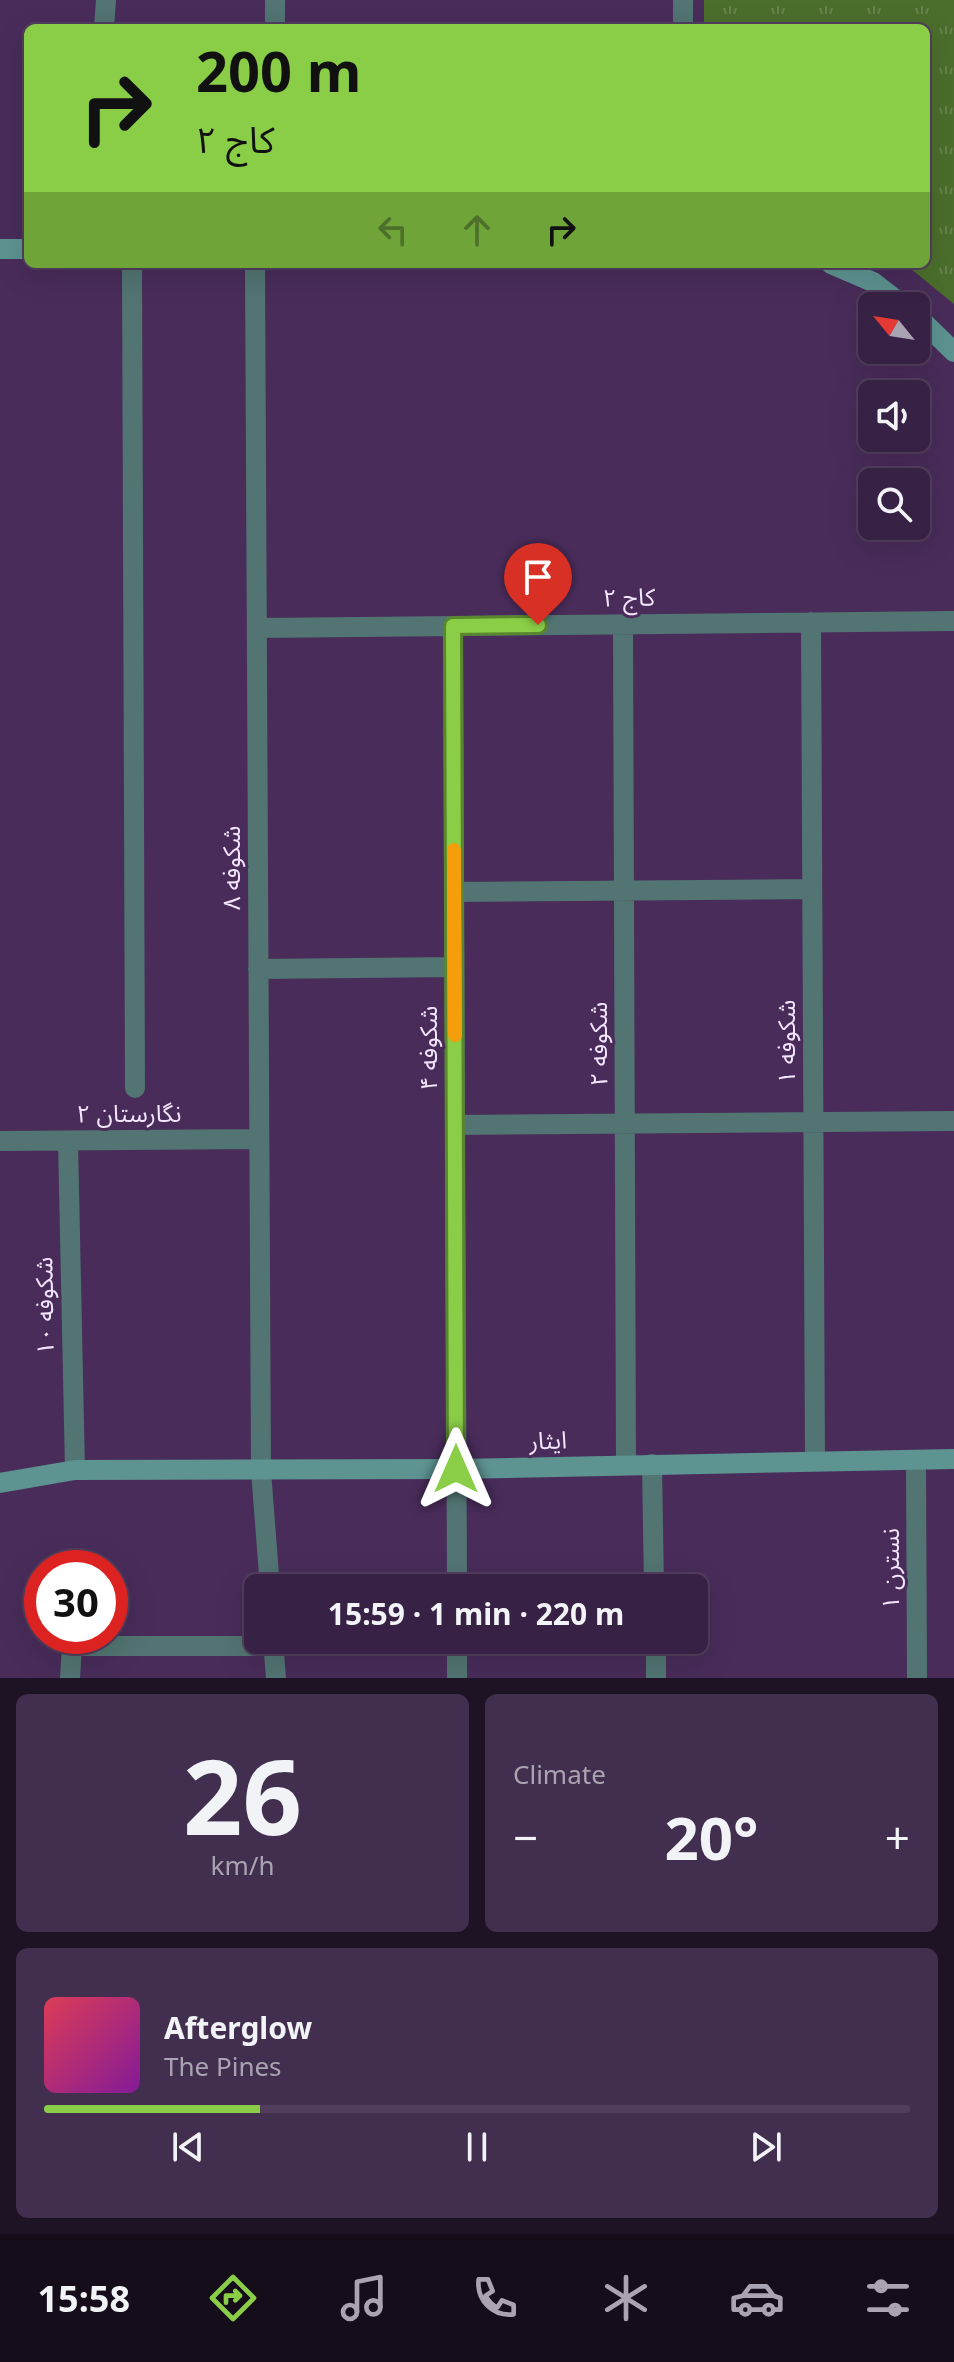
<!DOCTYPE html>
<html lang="en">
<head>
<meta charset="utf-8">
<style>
  body { margin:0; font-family:"Noto Sans","Noto Sans Arabic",sans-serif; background:#422e4f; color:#f1f3f6; height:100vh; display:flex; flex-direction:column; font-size:30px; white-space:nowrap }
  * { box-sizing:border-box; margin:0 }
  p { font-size:26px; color:#aaa3b2 }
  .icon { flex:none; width:44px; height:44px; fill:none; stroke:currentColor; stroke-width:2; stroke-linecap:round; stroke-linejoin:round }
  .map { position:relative; height:1678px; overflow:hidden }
  .drawer { display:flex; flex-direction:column; gap:16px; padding:16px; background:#1e1225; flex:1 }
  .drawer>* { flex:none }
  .hud { position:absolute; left:24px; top:24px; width:906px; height:244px; border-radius:12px; box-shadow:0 8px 32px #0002,0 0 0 2px #513e5d; background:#8ace47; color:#111; overflow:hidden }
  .needle { width:52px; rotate:300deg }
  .controls { position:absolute; left:858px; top:292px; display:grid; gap:16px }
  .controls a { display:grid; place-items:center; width:72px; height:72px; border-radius:12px; background:#372144; box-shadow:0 8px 32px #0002,0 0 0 2px #513e5d; font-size:40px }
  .speed { position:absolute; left:24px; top:1550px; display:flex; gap:16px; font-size:40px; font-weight:700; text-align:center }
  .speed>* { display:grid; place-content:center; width:104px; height:104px; border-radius:50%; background:#372144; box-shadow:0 8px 32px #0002,0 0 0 2px #513e5d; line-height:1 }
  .speed .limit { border:12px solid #d22; background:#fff; color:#111 }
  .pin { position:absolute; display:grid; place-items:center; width:68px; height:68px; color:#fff; margin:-82px -34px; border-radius:50% 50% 50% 0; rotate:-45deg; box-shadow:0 0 8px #0007 }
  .pin .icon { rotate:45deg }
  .me { position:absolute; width:88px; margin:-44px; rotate:0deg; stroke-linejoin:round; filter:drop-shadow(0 0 6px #0008) }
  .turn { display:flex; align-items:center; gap:28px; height:168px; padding:0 40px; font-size:36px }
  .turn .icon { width:104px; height:104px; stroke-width:2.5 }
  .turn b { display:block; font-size:56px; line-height:68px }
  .lanes { display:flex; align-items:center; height:76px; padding:0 40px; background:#0003; justify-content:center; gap:40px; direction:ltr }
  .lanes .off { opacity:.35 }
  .big { font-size:60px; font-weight:700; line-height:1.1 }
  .drawer .card { flex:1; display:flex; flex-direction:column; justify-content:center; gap:12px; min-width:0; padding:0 28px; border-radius:12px; background:#422e4f }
  .drawer .dial { align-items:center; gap:0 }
  .dial b { font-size:104px; line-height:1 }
  .song { display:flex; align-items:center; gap:24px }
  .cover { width:96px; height:96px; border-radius:12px; background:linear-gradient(135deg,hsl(350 70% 55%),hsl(290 70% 35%)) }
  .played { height:8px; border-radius:4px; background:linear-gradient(90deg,#8ace47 25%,#513e5d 25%) }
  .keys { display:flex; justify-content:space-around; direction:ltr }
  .heat { display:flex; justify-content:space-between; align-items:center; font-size:44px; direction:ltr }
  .drawer .tiles { flex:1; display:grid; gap:16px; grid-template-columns:1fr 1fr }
  .card:last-child { grid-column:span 2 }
  .trip { position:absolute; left:244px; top:1574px; width:464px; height:80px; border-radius:12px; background:#372144; box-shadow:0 8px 32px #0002,0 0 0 2px #513e5d; font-weight:700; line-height:80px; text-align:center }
  .tab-bar { display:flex; height:128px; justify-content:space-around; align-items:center; background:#160d1b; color:#aaa3b2 }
  .tab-bar .icon { width:56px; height:56px }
  .tab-bar .selected { color:#8ace47 }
  .tab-bar b { font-size:36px; color:#f1f3f6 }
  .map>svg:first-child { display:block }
  .park { fill:url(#park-tufts) }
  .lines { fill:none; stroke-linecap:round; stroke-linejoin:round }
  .street { stroke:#527472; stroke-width:20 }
  .secondary { stroke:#5d9391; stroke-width:20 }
  .route-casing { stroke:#5a862e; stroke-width:20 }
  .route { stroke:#8ace47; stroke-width:14 }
  .slow { stroke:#f59e0b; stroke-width:14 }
  .labels { text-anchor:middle; stroke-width:6; stroke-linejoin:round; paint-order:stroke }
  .street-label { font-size:24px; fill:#f3e5fc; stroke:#492c5a }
</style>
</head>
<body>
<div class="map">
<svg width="954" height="1678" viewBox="0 0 954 1678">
  <defs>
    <pattern id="park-tufts" width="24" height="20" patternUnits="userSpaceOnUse" patternTransform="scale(2)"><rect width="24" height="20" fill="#4b6e2c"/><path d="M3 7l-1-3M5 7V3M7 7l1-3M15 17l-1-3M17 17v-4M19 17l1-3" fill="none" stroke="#65834c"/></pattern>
  </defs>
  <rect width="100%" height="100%" fill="#492c5a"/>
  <path class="park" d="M704 0H954V304L905 264H926V28H704Z"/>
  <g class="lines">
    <path class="street" d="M104 28 106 0
      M275 28V0
      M683 28V0
      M132 264 135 1088
      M255 264 261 1471 270 1588
      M811 622 815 1461
      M623 624 626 1464
      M453 626 457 1588
      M257 628 954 621
      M454 892 812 889
      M258 969 454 967
      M455 1125 954 1121
      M0 1141 259 1139
      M68 1141 75 1470
      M916 1460 917 1678
      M652 1464 654 1588
      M273 1640 276 1678
      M457 1640V1678
      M656 1640V1678
      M70 1678 72 1646H273"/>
    <path class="secondary" d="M0 249H28
      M831 264 873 282 904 306
      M916 315 954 352
      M0 1483 75 1470 456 1469 954 1459"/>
  </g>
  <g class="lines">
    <g class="route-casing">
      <path id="route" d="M456 1469 453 626 538 625"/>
    </g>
    <use href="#route" class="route"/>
    <path class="slow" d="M454 850 455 1035"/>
  </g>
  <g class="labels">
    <g class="street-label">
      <text transform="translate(629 598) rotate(-1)" y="8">کاج ۲</text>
      <text transform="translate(232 868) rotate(-90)" y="8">شکوفه ۸</text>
      <text transform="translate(787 1042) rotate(-90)" y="8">شکوفه ۱</text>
      <text transform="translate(599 1044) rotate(-90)" y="8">شکوفه ۲</text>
      <text transform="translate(429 1048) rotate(-90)" y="8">شکوفه ۴</text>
      <text x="129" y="1122">نگارستان ۲</text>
      <text transform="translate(45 1306) rotate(-91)" y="8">شکوفه ۱۰</text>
      <text transform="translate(548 1441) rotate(-2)" y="8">ایثار</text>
      <text transform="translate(891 1569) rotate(-90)" y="8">نسترن ۱</text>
    </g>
  </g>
</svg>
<div class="controls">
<a><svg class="needle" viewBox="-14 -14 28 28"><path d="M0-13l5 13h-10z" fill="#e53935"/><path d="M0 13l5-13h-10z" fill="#aaa3b2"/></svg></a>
<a><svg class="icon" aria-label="sound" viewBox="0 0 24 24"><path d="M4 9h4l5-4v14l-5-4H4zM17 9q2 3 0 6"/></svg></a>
<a><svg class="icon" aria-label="search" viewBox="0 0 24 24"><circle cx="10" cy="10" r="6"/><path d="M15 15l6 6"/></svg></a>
</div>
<div class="speed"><div class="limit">30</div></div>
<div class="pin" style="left:538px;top:625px;background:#d93025"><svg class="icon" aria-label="arrive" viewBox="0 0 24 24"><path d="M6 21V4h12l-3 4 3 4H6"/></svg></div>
<svg class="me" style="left:456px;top:1469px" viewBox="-20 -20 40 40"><path d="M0-17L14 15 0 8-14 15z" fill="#8ace47" stroke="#fff" stroke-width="4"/></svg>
<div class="trip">15:59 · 1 min · 220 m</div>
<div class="hud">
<div class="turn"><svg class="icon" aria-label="right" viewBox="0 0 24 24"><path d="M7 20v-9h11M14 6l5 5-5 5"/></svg><div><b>200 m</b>کاج ۲</div></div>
<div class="lanes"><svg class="icon off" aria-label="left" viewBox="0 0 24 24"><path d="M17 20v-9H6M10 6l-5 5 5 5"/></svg><svg class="icon off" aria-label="ahead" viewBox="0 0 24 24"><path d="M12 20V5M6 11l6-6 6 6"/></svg><svg class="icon" aria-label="right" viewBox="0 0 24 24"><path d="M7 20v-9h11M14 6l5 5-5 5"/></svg></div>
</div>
</div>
<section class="drawer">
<div class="tiles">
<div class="card dial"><b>26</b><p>km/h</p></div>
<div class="card"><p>Climate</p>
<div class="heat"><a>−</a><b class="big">20°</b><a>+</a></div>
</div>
<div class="card">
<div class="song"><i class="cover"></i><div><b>Afterglow</b><p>The Pines</p></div></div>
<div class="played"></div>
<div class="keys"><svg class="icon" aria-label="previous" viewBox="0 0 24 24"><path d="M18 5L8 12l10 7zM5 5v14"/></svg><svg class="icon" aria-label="pause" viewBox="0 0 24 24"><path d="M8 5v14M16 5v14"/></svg><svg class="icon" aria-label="next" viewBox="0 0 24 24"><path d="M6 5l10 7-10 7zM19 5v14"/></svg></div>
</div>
</div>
</section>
<nav class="tab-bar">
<b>15:58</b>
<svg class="icon selected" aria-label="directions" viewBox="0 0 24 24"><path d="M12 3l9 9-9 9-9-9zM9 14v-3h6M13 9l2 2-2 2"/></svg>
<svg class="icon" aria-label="music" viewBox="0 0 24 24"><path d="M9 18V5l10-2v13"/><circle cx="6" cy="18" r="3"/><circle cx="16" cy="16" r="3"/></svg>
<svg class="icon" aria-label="phone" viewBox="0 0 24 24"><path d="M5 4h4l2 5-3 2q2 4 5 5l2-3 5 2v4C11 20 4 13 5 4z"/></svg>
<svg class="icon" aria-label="climate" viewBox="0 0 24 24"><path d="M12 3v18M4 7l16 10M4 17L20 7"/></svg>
<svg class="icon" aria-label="car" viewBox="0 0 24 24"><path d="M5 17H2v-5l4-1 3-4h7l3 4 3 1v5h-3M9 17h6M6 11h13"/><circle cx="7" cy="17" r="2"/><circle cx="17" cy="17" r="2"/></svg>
<svg class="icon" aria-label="filters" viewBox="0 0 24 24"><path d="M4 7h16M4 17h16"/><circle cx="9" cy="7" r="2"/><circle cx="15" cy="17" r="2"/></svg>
</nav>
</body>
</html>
